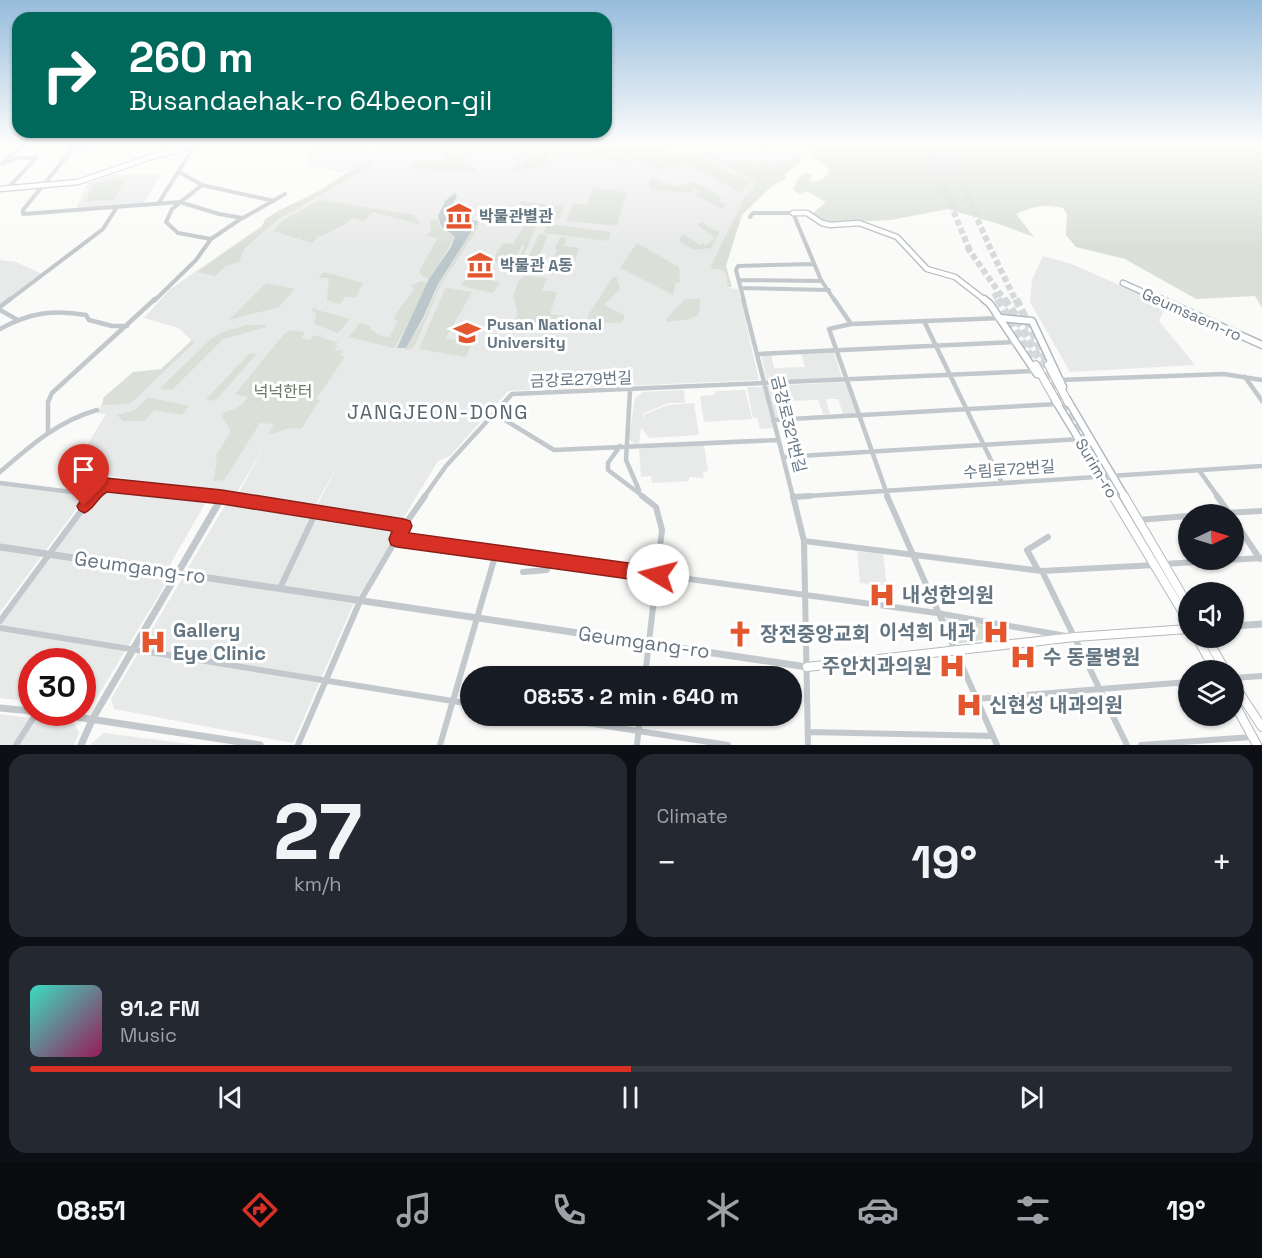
<!DOCTYPE html>
<html lang="en">
<head>
<meta charset="utf-8">
<style>
  body { margin:0; font-family:"Space Grotesk","Noto Sans KR",sans-serif; background:#242831; color:#f1f3f6; height:100vh; display:flex; flex-direction:column; font-size:22px; white-space:nowrap }
  * { box-sizing:border-box; margin:0 }
  p { font-size:20px; color:#9ea1a6 }
  .icon { flex:none; width:33px; height:33px; fill:none; stroke:currentColor; stroke-width:2; stroke-linecap:round; stroke-linejoin:round }
  .map { position:relative; height:745px; overflow:hidden }
  .side { display:flex; flex-direction:column; gap:9px; padding:9px; background:#0d0f14; flex:1 }
  .side>* { flex:none }
  .banner { position:absolute; left:12px; top:12px; width:600px; height:126px; border-radius:18px; box-shadow:0 2px 4px #0004; background:#00695c; color:#fff; overflow:hidden }
  .needle { width:39px; rotate:86deg }
  .tools { position:absolute; left:1178px; top:504px; display:grid; gap:12px }
  .tools a { display:grid; place-items:center; width:66px; height:66px; border-radius:50%; background:#171b24; box-shadow:0 2px 4px #0004; font-size:30px }
  .speed { position:absolute; left:18px; top:648px; display:flex; gap:12px; font-size:30px; font-weight:700; text-align:center }
  .speed>* { display:grid; place-content:center; width:78px; height:78px; border-radius:50%; background:#171b24; box-shadow:0 2px 4px #0004; line-height:1 }
  .speed .limit { border:9px solid #d22; background:#fff; color:#111 }
  .pin { position:absolute; display:grid; place-items:center; width:51px; height:51px; color:#fff; margin:-62px -26px; border-radius:50% 50% 50% 0; rotate:-45deg; box-shadow:0 0 6px #0007 }
  .pin .icon { rotate:45deg }
  .me { position:absolute; width:66px; margin:-33px; rotate:278deg; stroke-linejoin:round; filter:drop-shadow(0 0 4px #0008) }
  .turn { display:flex; align-items:center; gap:21px; height:126px; padding:0 18px; font-size:27px }
  .turn .icon { width:78px; height:78px; stroke-width:2.5 }
  .turn b { display:block; font-size:42px; line-height:51px }
  .big { font-size:45px; font-weight:800; line-height:1.1 }
  .side .tile { flex:1; display:flex; flex-direction:column; justify-content:center; gap:9px; min-width:0; padding:0 21px; border-radius:18px; background:#242831 }
  .side .dial { align-items:center; gap:0 }
  .dial b { font-size:78px; line-height:1 }
  .song { display:flex; align-items:center; gap:18px }
  .cover { width:72px; height:72px; border-radius:9px; background:linear-gradient(135deg,hsl(170 70% 55%),hsl(330 70% 35%)) }
  .played { height:6px; border-radius:3px; background:linear-gradient(90deg,#d93025 50%,#363941 50%) }
  .keys { display:flex; justify-content:space-around; direction:ltr }
  .heat { display:flex; justify-content:space-between; align-items:center; font-size:33px; direction:ltr }
  .side .tiles { flex:1; display:grid; gap:9px; grid-template-columns:1fr 1fr }
  .tile:last-child { grid-column:span 2 }
  .trip { position:absolute; left:460px; top:666px; width:342px; height:60px; border-radius:30px; background:#171b24; box-shadow:0 2px 4px #0004; font-weight:800; line-height:60px; text-align:center }
  .tab-bar { display:flex; height:96px; justify-content:space-around; align-items:center; background:#090b0e; color:#9ea1a6 }
  .tab-bar .icon { width:42px; height:42px }
  .tab-bar .on { color:#d93025 }
  .tab-bar b { font-size:27px; color:#f1f3f6 }
  .map>svg:first-child { display:block }
  .built { fill:#e8e9e9 }
  .green { fill:#dadfd7 }
  .water { fill:#bbc7cb }
  .lines { fill:none; stroke-linecap:round; stroke-linejoin:round }
  .trunk-tunnel-far1 { stroke:#d5d9db; stroke-width:6; stroke-dasharray:6 3; stroke-linecap:butt }
  .trunk-tunnel { stroke:#d5d9db; stroke-width:8; stroke-dasharray:8 4; stroke-linecap:butt }
  .secondary-far2-casing { stroke:#b3babf; stroke-width:7 }
  .secondary-far1-casing { stroke:#b3babf; stroke-width:9 }
  .secondary-casing { stroke:#b3babf; stroke-width:10 }
  .trunk-casing { stroke:#b4b9bd; stroke-width:2 }
  .minor-far2 { stroke:#c3c8cc; stroke-width:4 }
  .minor-far1 { stroke:#c3c8cc; stroke-width:4.5 }
  .minor { stroke:#c3c8cc; stroke-width:6 }
  .tertiary { stroke:#c3c8cc; stroke-width:7 }
  .secondary-far2 { stroke:#fff; stroke-width:4.5 }
  .secondary-far1 { stroke:#fff; stroke-width:6 }
  .secondary { stroke:#fff; stroke-width:8 }
  .trunk { fill:#fff; fill-rule:evenodd }
  .route { fill:#d93025; stroke:#8d1f18; stroke-width:1.5 }
  .labels { text-anchor:middle; stroke-width:6; stroke-linejoin:round; paint-order:stroke }
  .poi-label { font-size:16px; font-weight:bold; fill:#657683; stroke:#fff; text-anchor:start }
  .street-label { font-size:16px; fill:#657683; stroke:#fff }
  .park-label { font-size:16px; fill:#687a64; stroke:#fff }
  .quarter-label { font-size:20px; letter-spacing:1.5px; fill:#57646e; stroke:#fff }
  .near-street-label { font-size:20px; fill:#657683; stroke:#fff }
  .near-poi-label { font-size:20px; font-weight:bold; fill:#657683; stroke:#fff; text-anchor:start }
</style>
</head>
<body>
<div class="map">
<svg width="1262" height="745" viewBox="0 0 1262 745">
  <rect width="100%" height="100%" fill="#fafaf8"/>
  <path class="built" d="M316 145 374 146 364 163 372 155 376 145H807L810 156 772 171 741 215 725 255 723 268 727 273 729 288 738 289 759 380 508 391 450 456 438 461 401 522 324 508 318 504 338 464 316 504 238 494 268 440 235 496 72 470 106 414 97 413 106 396 161 371 183 351 191 340 179 328 144 318 169 290 277 215 358 167 340 172 305 164 312 156 305 154Z
    M115 174 160 175 144 203 76 209 88 183Z
    M1043 256 1072 264 1166 306 1159 321 1195 365 1070 372 1030 302 1032 280Z
    M0 260 16 262 40 273 39 276 0 304Z
    M833 351 843 380 768 384 761 355 771 354 774 368 805 367 801 352Z
    M846 382 857 414H843L838 399H826L830 414H823L818 400 787 401 791 418 775 419 767 386Z
    M747 387H763L773 428 760 429 757 418H753Z
    M684 390 685 403H669L644 413 642 423 645 414 668 405 694 403 699 435 649 438 641 427 639 445 634 444 629 439 635 398 643 392Z
    M745 390 752 419 704 422 700 396 715 395V391Z
    M704 445 708 471 703 472 704 478 689 477V481L652 483 651 476 641 477 639 449Z
    M0 485 82 496 83 500 0 612Z
    M106 486 207 500 172 561 166 583 95 701 83 707 82 662H32L31 702 0 698V625L99 490Z
    M227 502 393 527 395 530 396 534 352 607 293 743 114 709 111 699Z
    M857 551 883 554 887 586 860 583Z
    M0 714 75 724 79 733 74 745H0Z
    M104 733 197 745H89Z"/>
  <path class="green" d="M433 145H503L465 149V167L475 168V172H445L411 168 416 160 442 163 445 157 442 153 432 152 436 145Z
    M524 145H529L519 164 522 166 535 145H661L665 151 697 155 733 174 728 179 735 174 751 182 744 187 743 193 687 165H682L676 169 670 167 655 170 654 166 645 164V161L628 159 626 162 551 152 544 166 508 172 513 169Z
    M811 145H1262V308L1255 296 1196 299 1125 259 1076 247 1066 235 1067 214 1063 208C1045 204 1034 206 1016 214L1034 237 1005 226 948 209 891 220 831 223 823 221 812 214 826 202 806 191 800 194 793 190 798 178 805 173 812 174 810 180C818 184 823 179 829 173L827 166 812 158Z
    M706 156 736 164 738 161 755 163 754 168 756 163H768L771 165 798 158 801 162 784 174 787 178 772 186 742 215 726 266 732 287H728L726 274 723 270 710 268 744 198 753 189 754 184 753 180Z
    M368 161 374 164 277 220 244 249 239 262 226 266 215 276 197 272 262 227 265 219 280 210 324 189 343 175Z
    M126 178 113 200 86 201 93 184Z
    M654 178C669 185 677 191 692 181L722 197 718 201 727 205 723 209 694 195 700 192 695 189 689 193 651 190 649 180Z
    M593 188 627 192 617 226 566 221 573 203 587 205Z
    M319 200 414 215 421 225 373 212 364 221 352 218 344 225 320 237 314 235 318 237 312 243 301 240 299 235V239L273 231 282 221Z
    M521 201 564 206 559 219 515 214Z
    M438 219 440 227 455 237 429 279 423 277 419 271 438 238 427 236 431 230 430 220Z
    M478 221 480 222 478 228 441 284 416 343 412 349 405 350 424 319 439 284Z
    M526 222 534 223 536 228 516 271 514 270 525 245H522L510 269 501 267 502 264 492 261 503 243 513 244Z
    M701 222 714 230 720 231 711 248 694 250 680 242V237L683 234 700 245 703 243 706 246 715 238 697 225Z
    M548 224 611 232 608 241 543 233Z
    M539 234 548 235 534 269 555 272V274L525 270 524 266Z
    M560 237 567 238 564 246 579 248 570 272 547 269 558 250 555 249Z
    M637 243 679 267 680 283H676L673 295 620 268Z
    M324 272 363 283 356 297H345L340 304 327 300 329 278H318Z
    M467 276 500 282 493 293 461 286Z
    M525 276 547 278 542 290 557 292 550 314 569 317V320L574 322V326L518 329 516 325 517 309 513 296 519 280Z
    M613 277 617 278 620 289 604 305 624 315V319L620 323H593L588 318 589 314Z
    M421 281 427 283 412 318 394 348 349 337 360 323 371 326 370 329 381 336 389 337 398 321 394 319 396 313 415 289 410 286Z
    M266 283 295 289 279 307 229 320Z
    M448 288 472 292 446 338 472 343 466 357 419 349 445 289Z
    M685 299H700L699 314 691 319 667 322V318Z
    M315 308 317 310 350 319 338 333 314 324 316 314 311 310Z
    M246 325H265L267 327 223 339 172 390 162 389 161 387 212 338 223 332Z
    M291 330 305 332 301 338 310 340 314 335 339 343 333 344 338 346 335 350 343 351 340 356 345 357 316 399 320 400 301 429C282 426 281 434 268 434L274 424 260 423 224 480 213 481 217 461 215 457 230 433V429L222 416 225 412C235 409 242 407 248 397L235 394 285 333Z
    M191 341 195 342 133 401 128 404 103 405V398L133 372 161 369Z
    M250 353 257 354 215 401 206 399Z
    M147 398H151L189 406 182 415 154 410 145 421H123L117 415 135 410Z
    M944 618 982 624 988 639 956 644Z"/>
  <path class="water" d="M455 193 457 197 445 215 449 224 459 230 466 228 470 220 478 221 438 284 423 318 406 348H397L429 279 451 247 455 237 441 226 438 216 445 201Z"/>
  <g class="lines">
    <path class="trunk-tunnel-far1" d="M926 145 970 251
      M945 145 991 250 1016 301
      M967 247 1005 301
      M994 293 999 301"/>
    <path class="trunk-tunnel" d="M998 299 1035 364
      M1004 299 1015 315 1096 462
      M1016 299 1048 364"/>
    <g class="secondary-far2-casing">
      <path id="secondary-far2" d="M0 189 78 182 151 157 196 145
        M793 213H807L822 223 830 225 859 223 897 237 927 269 955 277 986 301
        M1123 283 1163 301"/>
    </g>
    <g class="secondary-far1-casing">
      <path id="secondary-far1" d="M984 299 990 304 1037 374
        M1160 299 1262 345
        M1001 318 1032 321 1063 387
        M1067 399 1125 497
        M1055 400 1114 497"/>
    </g>
    <g class="secondary-casing">
      <path id="secondary" d="M1113 496 1188 621
        M1124 496 1188 605
        M1197 638 1215 670
        M1207 638 1225 670
        M807 667 1075 637 1188 629
        M1233 683 1262 727
        M1233 701 1257 745"/>
    </g>
    <g class="trunk-casing">
      <path id="trunk" d="M1035 361 1038 362 1061 402 1062 404 1061 406H1055L1031 364Z
        M1048 361 1051 362 1072 402 1073 404 1072 406H1066L1044 364Z"/>
    </g>
    <path class="minor-far2" d="M76 145 23 210V214L180 202 219 214 243 218 285 194
      M71 150 99 145
      M4 162 22 146 37 145
      M2 164 17 158H36L7 189
      M180 170 181 173 202 185
      M158 204 195 145
      M750 217 753 213H793L821 280 835 301
      M242 218 211 239 178 233 166 222 172 209 202 185 274 201
      M740 280 822 281
      M742 288 829 290
      M8 301 103 229 117 207
      M154 301 196 260 211 239
      M744 301 736 270 738 266 814 264"/>
    <path class="minor-far1" d="M743 299 793 497
      M834 299 851 324
      M0 307 10 299
      M0 310 16 319
      M924 321 1002 483
      M0 329C29 313 53 309 86 315L89 320 112 326H127
      M757 354 1015 342
      M1245 377 1262 401
      M1059 380 1224 374 1262 380
      M630 391 626 460 639 490
      M495 414 554 450 778 440
      M773 420 1058 404
      M48 432V402L52 393 155 299
      M620 446 608 463V470L644 497
      M783 457 1080 439
      M1199 470 1218 497
      M0 472C30 446 58 421 97 410
      M0 483 87 494 106 485 210 497
      M91 497 95 492
      M424 497 446 466 512 394 1035 371
      M793 497 1262 466
      M888 497 829 329 851 324 1001 318"/>
    <path class="minor" d="M198 496 317 510 321 514 404 526
      M642 496 656 507 662 530 645 676
      M793 496 804 541 808 745
      M887 496 997 745
      M1217 496 1230 514
      M793 497 810 496
      M1205 514 1262 511
      M1233 519 1260 559
      M1138 520 1188 516
      M397 539 937 613 1066 636
      M804 541 1042 571 1155 565
      M1164 564 1262 558
      M1038 570 1027 550 1048 537
      M1042 571 1127 745
      M523 572 547 570 549 560
      M280 588 317 510
      M0 621 92 496
      M0 628 471 704
      M1233 678 1262 676
      M976 699 1188 682
      M542 716 728 745
      M808 732 993 736
      M16 745 37 712
      M298 745 360 601 404 526 425 496
      M440 745 496 553
      M637 745 640 716
      M1141 745 1252 737"/>
    <path class="tertiary" d="M0 547 807 667
      M1233 626 1262 624
      M0 708 32 711
      M44 712 260 745
      M81 745 93 718 222 497"/>
    <use href="#secondary-far2" class="secondary-far2"/>
    <use href="#secondary-far1" class="secondary-far1"/>
    <use href="#secondary" class="secondary"/>
    <use href="#trunk" class="trunk"/>
  </g>
  <linearGradient id="sky" x2="0" y2="1"><stop stop-color="#96bcdc"/><stop offset="0.58" stop-color="#fdfdfc"/><stop offset="1" stop-color="#fdfdfc" stop-opacity="0"/></linearGradient>
  <rect width="1262" height="249" fill="url(#sky)"/>
  <path class="route" d="M106 478 222 490 404 519 410 521 412 526 409 533 658 567 664 569 667 575 664 581 658 583 397 547 391 545 389 539 392 531 222 504 107 492C97 497 95 509 84 513L79 510 77 506 91 485Z"/>
  <defs>
    <g id="museum-bare" transform="scale(2.07)"><path d="M0-6L6-3V-2H-6V-3ZM-5-1h2V3h-2ZM-1-1h2V3h-2ZM3-1h2V3H3ZM-6 4H6V6H-6Z" fill="#e4572e" stroke="#fff" stroke-width="2.5" paint-order="stroke"/></g>
    <g id="university-bare" transform="scale(2.07)"><path d="M0-5L7-2L0 1L-7-2ZM-4 1L0 2.5L4 1V4Q0 6-4 4Z" fill="#e4572e" stroke="#fff" stroke-width="2.5" paint-order="stroke"/></g>
    <g id="hospital-bare" transform="scale(2.07)"><path d="M-5-5h3v3.5h4V-5h3V5h-3V1.5h-4V5h-3Z" fill="#e4572e" stroke="#fff" stroke-width="2.5" paint-order="stroke"/></g>
    <g id="church-bare" transform="scale(2.07)"><path d="M-1.2-6h2.4v3.5h3.3v2.4h-3.3V6h-2.4V-.1h-3.3v-2.4h3.3Z" fill="#e4572e" stroke="#fff" stroke-width="2.5" paint-order="stroke"/></g>
  </defs>
  <g fill-rule="evenodd">
    <use href="#museum-bare" x="459" y="216"/>
    <use href="#museum-bare" x="480" y="265"/>
    <use href="#university-bare" x="467" y="333"/>
    <use href="#hospital-bare" x="882" y="595"/>
    <use href="#hospital-bare" x="996" y="632"/>
    <use href="#church-bare" x="740" y="634"/>
    <use href="#hospital-bare" x="153" y="642"/>
    <use href="#hospital-bare" x="1023" y="657"/>
    <use href="#hospital-bare" x="952" y="666"/>
    <use href="#hospital-bare" x="969" y="705"/>
  </g>
  <g class="labels">
    <g class="poi-label">
      <text x="479" y="222">박물관별관</text>
      <text x="500" y="271">박물관 A동</text>
      <text x="487" y="330">Pusan National<tspan x="487" dy="18">University</tspan></text>
    </g>
    <g class="street-label">
      <text transform="translate(1192 314) rotate(24)" y="6">Geumsaem-ro</text>
      <text transform="translate(581 379) rotate(-2)" y="6">금강로279번길</text>
      <text transform="translate(789 424) rotate(76)" y="6">금강로321번길</text>
      <text transform="translate(1097 468) rotate(59)" y="6">Surim-ro</text>
      <text transform="translate(1009 469) rotate(-4)" y="6">수림로72번길</text>
    </g>
    <g class="park-label">
      <text x="283" y="397">넉넉한터</text>
    </g>
    <g class="quarter-label">
      <text x="438" y="419">JANGJEON-DONG</text>
    </g>
    <g class="near-street-label">
      <text transform="translate(140 567) rotate(8)" y="7">Geumgang-ro</text>
      <text transform="translate(644 642) rotate(8)" y="7">Geumgang-ro</text>
    </g>
    <g class="near-poi-label">
      <text x="902" y="602">내성한의원</text>
      <text x="173" y="637">Gallery<tspan x="173" dy="23">Eye Clinic</tspan></text>
      <text x="976" y="639" text-anchor="end">이석희 내과</text>
      <text x="760" y="641">장전중앙교회</text>
      <text x="1043" y="664">수 동물병원</text>
      <text x="932" y="673" text-anchor="end">주안치과의원</text>
      <text x="989" y="712">신현성 내과의원</text>
    </g>
  </g>
</svg>
<div class="tools">
<a><svg class="needle" viewBox="-14 -14 28 28"><path d="M0-13l5 13h-10z" fill="#e53935"/><path d="M0 13l5-13h-10z" fill="#9ea1a6"/></svg></a>
<a><svg class="icon" aria-label="sound" viewBox="0 0 24 24"><path d="M4 9h4l5-4v14l-5-4H4zM17 9q2 3 0 6"/></svg></a>
<a><svg class="icon" aria-label="layers" viewBox="0 0 24 24"><path d="M12 4l9 5-9 5-9-5zM3 14l9 5 9-5"/></svg></a>
</div>
<div class="speed"><div class="limit">30</div></div>
<div class="pin" style="left:84px;top:506px;background:#d93025"><svg class="icon" aria-label="arrive" viewBox="0 0 24 24"><path d="M6 21V4h12l-3 4 3 4H6"/></svg></div>
<svg class="me" style="left:658px;top:575px" viewBox="-20 -20 40 40"><circle r="19" fill="#fff"/><path d="M0-13L10 11 0 6-10 11z" fill="#d93025"/></svg>
<div class="trip">08:53 · 2 min · 640 m</div>
<div class="banner">
<div class="turn"><svg class="icon" aria-label="right" viewBox="0 0 24 24"><path d="M7 20v-9h11M14 6l5 5-5 5"/></svg><div><b>260 m</b>Busandaehak-ro 64beon-gil</div></div>
</div>
</div>
<section class="side">
<div class="tiles">
<div class="tile dial"><b>27</b><p>km/h</p></div>
<div class="tile"><p>Climate</p>
<div class="heat"><a>−</a><b class="big">19°</b><a>+</a></div>
</div>
<div class="tile">
<div class="song"><i class="cover"></i><div><b>91.2 FM</b><p>Music</p></div></div>
<div class="played"></div>
<div class="keys"><svg class="icon" aria-label="previous" viewBox="0 0 24 24"><path d="M18 5L8 12l10 7zM5 5v14"/></svg><svg class="icon" aria-label="pause" viewBox="0 0 24 24"><path d="M8 5v14M16 5v14"/></svg><svg class="icon" aria-label="next" viewBox="0 0 24 24"><path d="M6 5l10 7-10 7zM19 5v14"/></svg></div>
</div>
</div>
</section>
<nav class="tab-bar">
<b>08:51</b>
<svg class="icon on" aria-label="directions" viewBox="0 0 24 24"><path d="M12 3l9 9-9 9-9-9zM9 14v-3h6M13 9l2 2-2 2"/></svg>
<svg class="icon" aria-label="music" viewBox="0 0 24 24"><path d="M9 18V5l10-2v13"/><circle cx="6" cy="18" r="3"/><circle cx="16" cy="16" r="3"/></svg>
<svg class="icon" aria-label="phone" viewBox="0 0 24 24"><path d="M5 4h4l2 5-3 2q2 4 5 5l2-3 5 2v4C11 20 4 13 5 4z"/></svg>
<svg class="icon" aria-label="climate" viewBox="0 0 24 24"><path d="M12 3v18M4 7l16 10M4 17L20 7"/></svg>
<svg class="icon" aria-label="car" viewBox="0 0 24 24"><path d="M5 17H2v-5l4-1 3-4h7l3 4 3 1v5h-3M9 17h6M6 11h13"/><circle cx="7" cy="17" r="2"/><circle cx="17" cy="17" r="2"/></svg>
<svg class="icon" aria-label="filters" viewBox="0 0 24 24"><path d="M4 7h16M4 17h16"/><circle cx="9" cy="7" r="2"/><circle cx="15" cy="17" r="2"/></svg>
<b>19°</b>
</nav>
</body>
</html>
